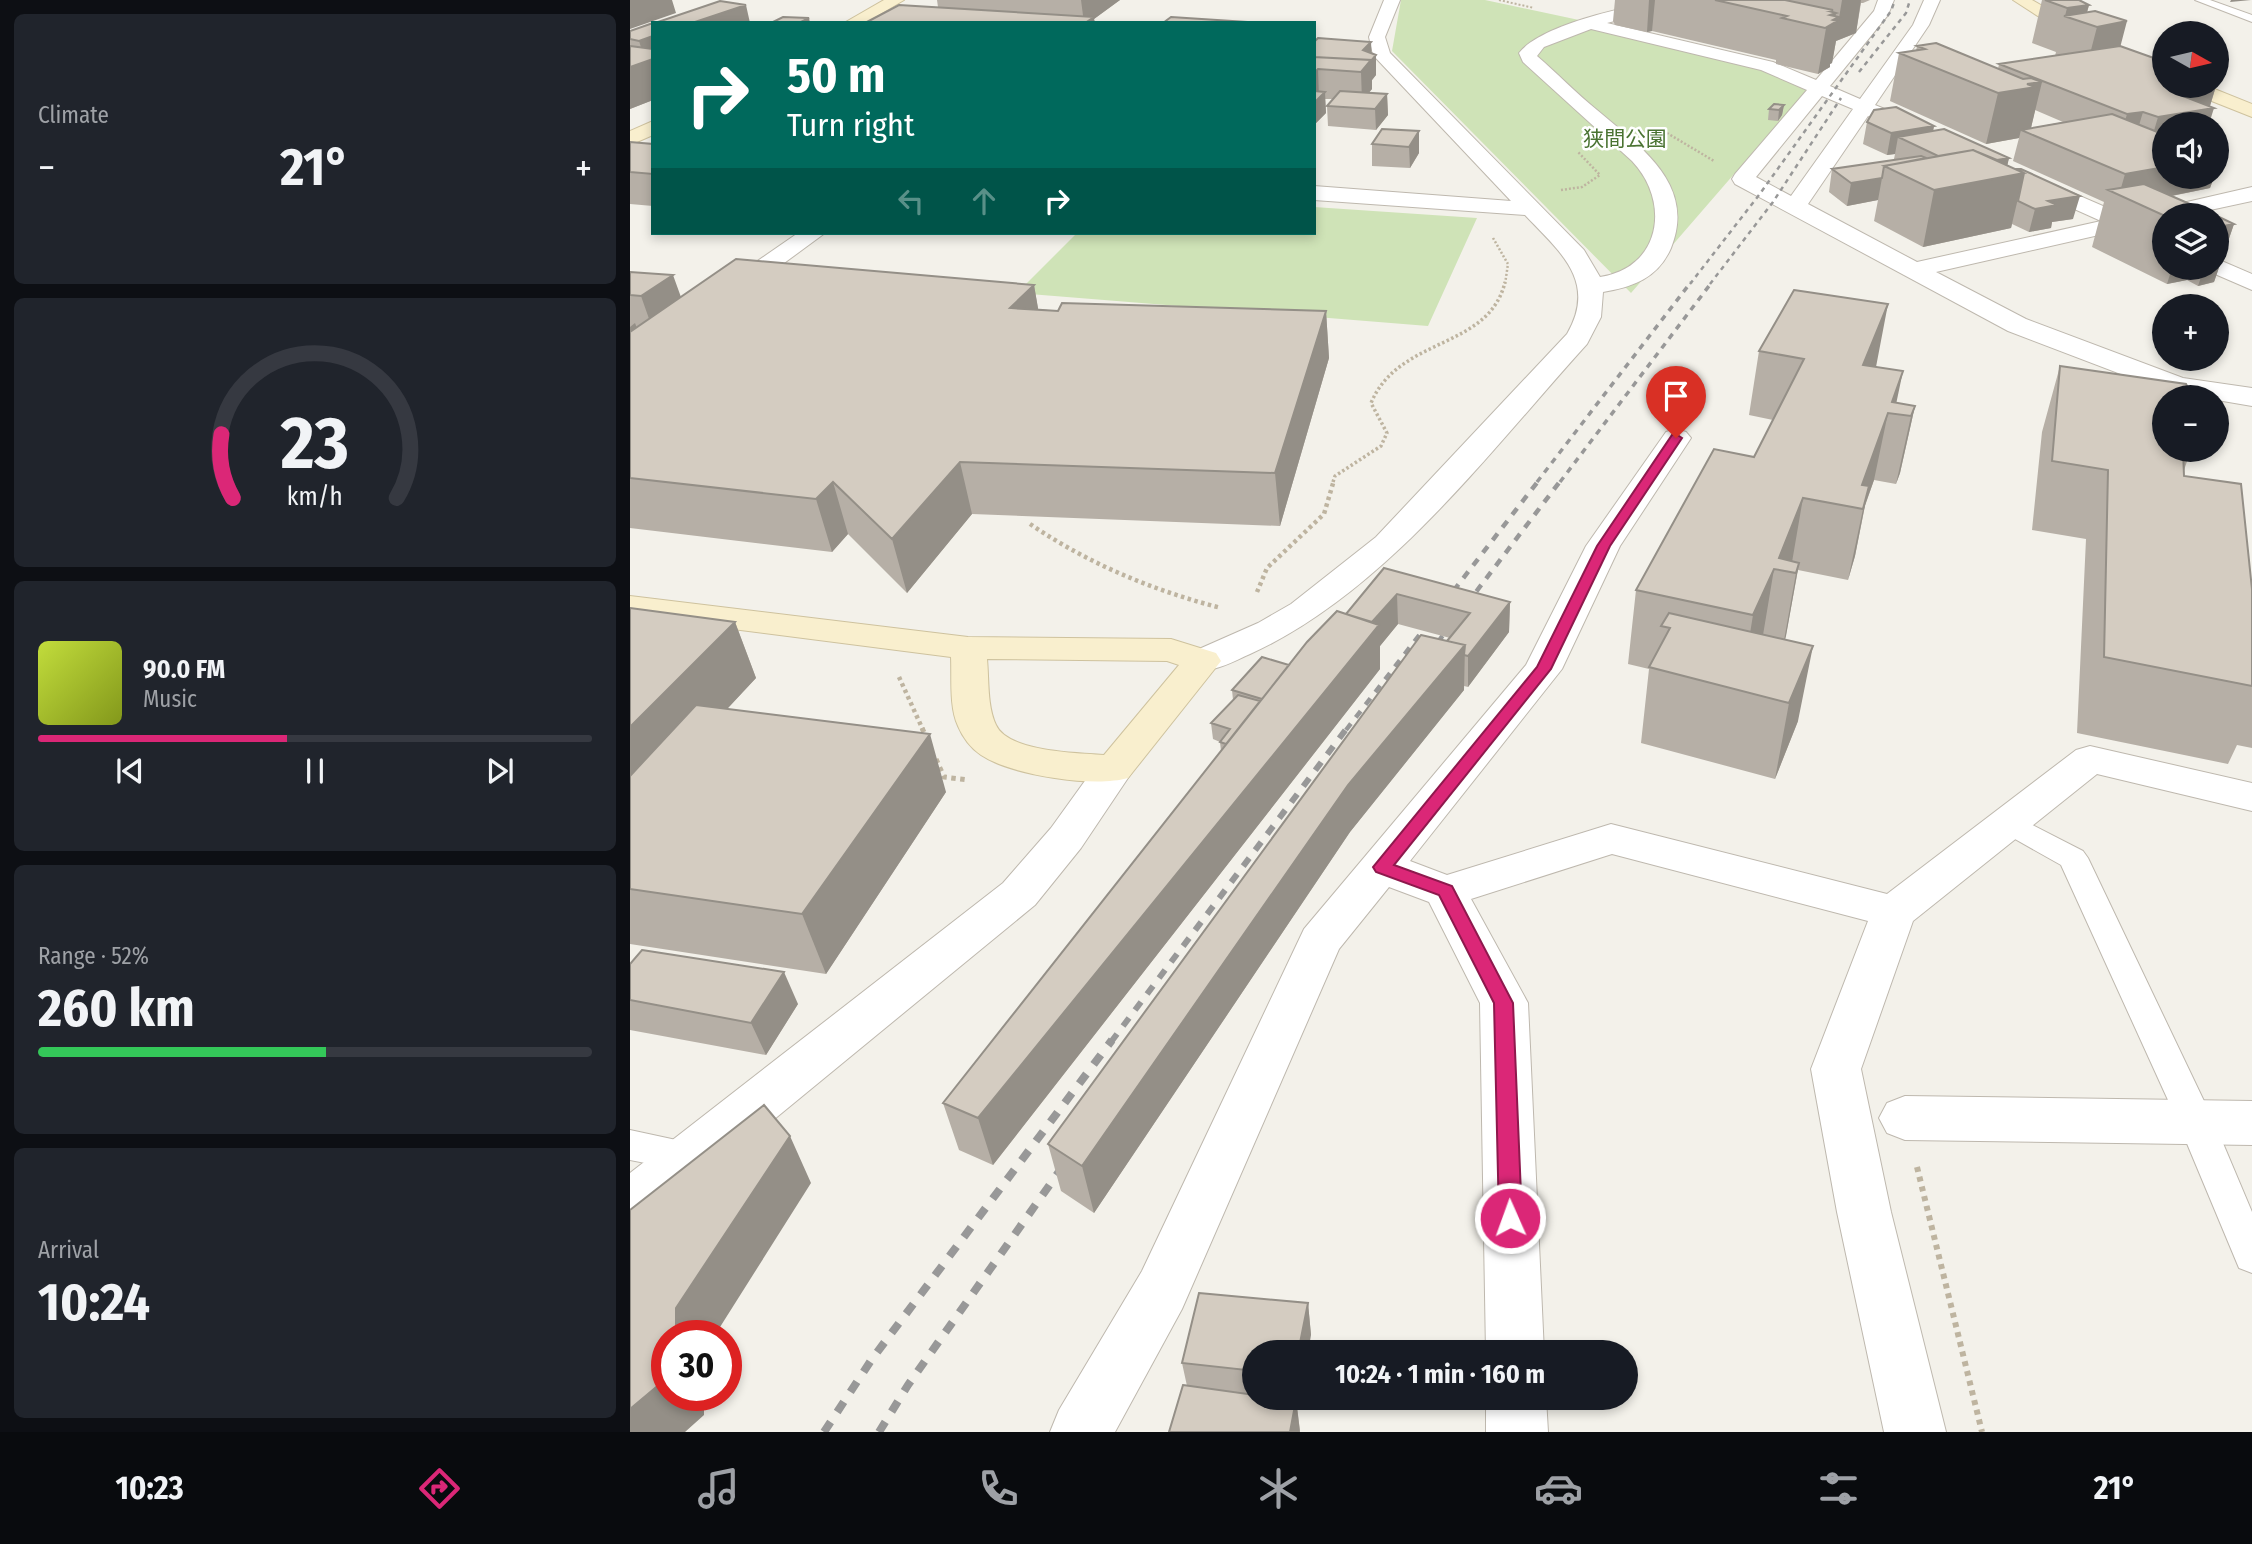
<!DOCTYPE html>
<html lang="en">
<head>
<meta charset="utf-8">
<style>
  body { margin:0; font-family:"Fira Sans Condensed","Noto Sans JP",sans-serif; background:#20242c; color:#f1f3f6; height:100vh; display:flex; flex-direction:column; font-size:26px; white-space:nowrap }
  * { box-sizing:border-box; margin:0 }
  p { font-size:23px; color:#9ea1a6 }
  .icon { flex:none; width:38px; height:38px; fill:none; stroke:currentColor; stroke-width:2; stroke-linecap:round; stroke-linejoin:round }
  .map { position:relative; flex:1; overflow:hidden }
  .side { display:flex; flex-direction:column; gap:14px; padding:14px; background:#0d0f14; width:630px }
  .side>* { flex:none }
  .top-card { position:absolute; left:21px; top:21px; width:665px; height:214px; border-radius:0px; box-shadow:0 4px 10px #0003; background:#00695c; color:#fff; overflow:hidden }
  .needle { width:46px; rotate:98deg }
  .fabs { position:absolute; left:1522px; top:21px; display:grid; gap:14px }
  .fabs a { display:grid; place-items:center; width:77px; height:77px; border-radius:50%; background:#171b24; box-shadow:0 4px 10px #0003; font-size:35px }
  .speed { position:absolute; left:21px; top:1320px; display:flex; gap:14px; font-size:35px; font-weight:700; text-align:center }
  .speed>* { display:grid; place-content:center; width:91px; height:91px; border-radius:50%; background:#171b24; box-shadow:0 4px 10px #0003; line-height:1 }
  .speed .limit { border:10px solid #d22; background:#fff; color:#111 }
  .pin { position:absolute; display:grid; place-items:center; width:60px; height:60px; color:#fff; margin:-72px -30px; border-radius:50% 50% 50% 0; rotate:-45deg; box-shadow:0 0 7px #0007 }
  .pin .icon { rotate:45deg }
  .me { position:absolute; width:77px; margin:-38px; rotate:358deg; stroke-linejoin:round; filter:drop-shadow(0 0 5px #0008) }
  .turn { display:flex; align-items:center; gap:24px; height:147px; padding:0 21px; font-size:32px }
  .turn .icon { width:91px; height:91px; stroke-width:2.5 }
  .turn b { display:block; font-size:49px; line-height:60px }
  .lanes { display:flex; align-items:center; height:66px; padding:0 21px; background:#0003; justify-content:center; gap:35px; direction:ltr }
  .lanes .off { opacity:.35 }
  .big { font-size:52px; font-weight:700; line-height:1.1 }
  .side .widget { flex:1; display:flex; flex-direction:column; justify-content:center; gap:10px; min-width:0; padding:0 24px; border-radius:10px; background:#20242c }
  .side .dial { align-items:center; gap:0 }
  .dial svg { height:182px; overflow:visible; fill:none; stroke:#363941; stroke-width:7; stroke-linecap:round; text-anchor:middle }
  .dial text { fill:#f1f3f6; stroke:none }
  .song { display:flex; align-items:center; gap:21px }
  .cover { width:84px; height:84px; border-radius:10px; background:linear-gradient(135deg,hsl(70 70% 55%),hsl(70 70% 35%)) }
  .played { height:7px; border-radius:4px; background:linear-gradient(90deg,#db2777 45%,#363941 45%) }
  .keys { display:flex; justify-content:space-around; direction:ltr }
  .heat { display:flex; justify-content:space-between; align-items:center; font-size:38px; direction:ltr }
  .charge { height:10px; border-radius:5px; background:linear-gradient(90deg,#34c759 52%,#363941 0) }
  .trip { position:absolute; left:612px; top:1340px; width:396px; height:70px; border-radius:35px; background:#171b24; box-shadow:0 4px 10px #0003; font-weight:700; line-height:70px; text-align:center }
  .dock { display:flex; height:112px; justify-content:space-around; align-items:center; background:#090b0e; color:#9ea1a6 }
  .dock .icon { width:49px; height:49px }
  .dock .active { color:#db2777 }
  .dock b { font-size:32px; color:#f1f3f6 }
  main { display:flex; flex:1; min-height:0 }
  .map>svg:first-child { display:block }
  .green { fill:#cfe3b7 }
  .lines { fill:none; stroke-linecap:round; stroke-linejoin:round }
  .lane-casing { stroke:#beb8ae; stroke-width:2 }
  .street-casing { stroke:#beb8ae; stroke-width:2 }
  .secondary-casing { stroke:#cec29e; stroke-width:2 }
  .path-far5 { stroke:#beb4a0; stroke-width:2; stroke-dasharray:2 2; stroke-linecap:butt }
  .path-far4 { stroke:#beb4a0; stroke-width:2.5; stroke-dasharray:2 2; stroke-linecap:butt }
  .path-far3 { stroke:#beb4a0; stroke-width:3.5; stroke-dasharray:2.5 2.5; stroke-linecap:butt }
  .path-far2 { stroke:#beb4a0; stroke-width:4.5; stroke-dasharray:3.5 3.5; stroke-linecap:butt }
  .path-far1 { stroke:#beb4a0; stroke-width:5; stroke-dasharray:4.5 4.5; stroke-linecap:butt }
  .path { stroke:#beb4a0; stroke-width:6; stroke-dasharray:5 5; stroke-linecap:butt }
  .lane { fill:#fff; fill-rule:evenodd }
  .street { fill:#fff; fill-rule:evenodd }
  .secondary { fill:#f9efce; fill-rule:evenodd }
  .rail-far4 { stroke:#989898; stroke-width:2.5; stroke-dasharray:4.5 4.5; stroke-linecap:butt }
  .rail-far3 { stroke:#989898; stroke-width:3.5; stroke-dasharray:6 6; stroke-linecap:butt }
  .rail-far2 { stroke:#989898; stroke-width:4.5; stroke-dasharray:8 8; stroke-linecap:butt }
  .rail-far1 { stroke:#989898; stroke-width:6; stroke-dasharray:10 10; stroke-linecap:butt }
  .rail { stroke:#989898; stroke-width:8; stroke-dasharray:12 12; stroke-linecap:butt }
  .wall { fill:#b6afa6; fill-rule:evenodd }
  .shaded-wall { fill:#948f87 }
  .building { fill:#d4ccc1; stroke:#948f87; stroke-width:2 }
  .route { fill:#db2777; stroke:#8e194d; stroke-width:2 }
  .labels { text-anchor:middle; stroke-width:5; stroke-linejoin:round; paint-order:stroke }
  .far-park-label { font-size:21px; fill:#4a7332; stroke:#fff }
</style>
</head>
<body>
<main>
<section class="side">
<div class="widget"><p>Climate</p>
<div class="heat"><a>−</a><b class="big">21°</b><a>+</a></div>
</div>
<div class="widget dial"><svg viewBox="0 0 100 80">
<path d="M14 69A42 42 0 1 1 86 69"/>
<path d="M14 69A42 42 0 0 1 9 41" stroke="#db2777"/>
<text x="50" y="56" font-size="32" font-weight="700">23</text>
<text x="50" y="72" font-size="11">km/h</text>
</svg></div>
<div class="widget">
<div class="song"><i class="cover"></i><div><b>90.0 FM</b><p>Music</p></div></div>
<div class="played"></div>
<div class="keys"><svg class="icon" aria-label="previous" viewBox="0 0 24 24"><path d="M18 5L8 12l10 7zM5 5v14"/></svg><svg class="icon" aria-label="pause" viewBox="0 0 24 24"><path d="M8 5v14M16 5v14"/></svg><svg class="icon" aria-label="next" viewBox="0 0 24 24"><path d="M6 5l10 7-10 7zM19 5v14"/></svg></div>
</div>
<div class="widget"><p>Range · 52%</p><b class="big">260 km</b><div class="charge"></div></div>
<div class="widget"><p>Arrival</p><b class="big">10:24</b></div>
</section>
<div class="map">
<svg width="1622" height="1432" viewBox="0 0 1622 1432">
  <rect width="100%" height="100%" fill="#f3f1ea"/>
  <path class="green" d="M771 0H855L963 23 1183 83 1001 293 762 51Z
    M684 207 847 218 798 326 387 293 447 233H684Z"/>
  <g class="lines">
    <g class="lane-casing">
      <path id="lane" d="M1565 0H1580L1622 15V22Z
        M1379 813 1453 851 1458 858 1584 1122 1622 1212V1273L1609 1268 1548 1122 1431 865 1369 830 1365 823 1369 816Z
        M0 1130 74 1146 79 1157 74 1168 61 1172 0 1160Z"/>
    </g>
    <g class="street-casing">
      <path id="street" d="M754 0H770L755 37 760 53 954 250 970 277C1031 268 1041 202 1002 161L893 62 889 53C912 23 1016 0 1054 0L1052 3 977 23 1143 62 1186 80 1244 11 1248 0H1264L1258 15 1200 86 1230 99 1283 25 1294 0H1310L1299 25 1245 105 1300 128 1303 132 1293 138 1286 136 1238 116 1178 204 1287 262 1471 221 1391 185 1388 180 1391 175 1399 174 1496 216 1622 187V201L1557 215H1535V220L1516 225 1535 233V249L1491 230 1306 272 1396 319 1553 378 1622 388V406L1587 400V397L1538 392 1378 331 1105 184 1102 179 1105 174 1177 90 1131 70 961 29 914 47 907 56C928 74 946 93 967 110 1009 146 1067 184 1041 248 1028 278 1003 287 973 292L971 317 957 344C859 452 755 593 620 654 600 663 582 674 560 669L555 661 560 653 628 623 661 604 746 537 937 334C968 281 929 251 895 215L684 200V186L881 201 743 55 739 37ZM1192 96 1223 109 1161 196 1126 177Z
        M168 233H195L108 297H90L87 292 90 287Z
        M1587 259 1622 274V290L1578 271 1576 268H1587Z
        M1046 429 1056 432 1061 438 990 546 932 669 780 861 817 875 981 824 1257 894 1446 750 1460 746 1622 783V811L1467 774 1283 921 1231 1069 1261 1212 1316 1432H1254L1207 1212 1181 1069 1238 921 982 854 841 899 898 1003 914 1353H856L850 1003 799 902 759 887 709 949 552 1309 485 1432H420L429 1410 512 1271 674 929 896 665 956 546 1036 432Z
        M484 756 498 760 504 769 451 848 405 905 19 1222 0 1229V1173L373 883 421 828 470 760Z
        M1275 1096 1622 1101V1145L1275 1140 1257 1133 1249 1118 1257 1103Z
        M856 1398H916L918 1432H856Z"/>
    </g>
    <g class="secondary-casing">
      <path id="secondary" d="M254 0H274L235 23H214Z
        M1383 0H1402L1449 27 1535 68V80L1437 35Z
        M1552 86H1577L1622 104V117L1554 90Z
        M23 121V135L0 145V131Z
        M0 596 338 637 541 639 586 653 591 661 498 778C464 788 381 775 351 755 341 748 333 738 328 726 319 707 322 678 321 657L0 616ZM357 659 537 661 549 665 474 755C448 753 378 752 366 725 357 706 359 679 357 659Z"/>
    </g>
    <path class="path-far5" d="M869 0 904 8"/>
    <path class="path-far4" d="M1037 133 1084 161
      M931 190 952 187 970 175 948 152
      M863 238 878 264 875 284"/>
    <path class="path-far3" d="M703 482 705 476 751 446 757 433 741 403C769 336 859 350 875 282"/>
    <path class="path-far2" d="M400 524C459 564 522 590 591 608
      M627 592 637 568 694 514 704 480
      M269 677 293 730"/>
    <path class="path-far1" d="M292 728 297 739
      M306 759 314 777 338 780"/>
    <path class="path" d="M1287 1167 1352 1432"/>
    <use href="#lane" class="lane"/>
    <use href="#street" class="street"/>
    <use href="#secondary" class="secondary"/>
    <path class="rail-far4" d="M1229 72 1276 13 1280 0
      M1060 284 1129 195 1261 11 1265 0
      M1080 284 1143 202 1211 98"/>
    <path class="rail-far3" d="M907 482 1061 282
      M930 482 1082 282"/>
    <path class="rail-far2" d="M798 655 931 480
      M716 730 909 480"/>
    <path class="rail-far1" d="M481 1042 717 728"/>
    <path class="rail" d="M194 1432 242 1359 482 1040
      M249 1432 278 1385 438 1159"/>
  </g>
  <path class="wall" d="M307 0H490L464 19 465 23H235L308 7Z
    M985 0H1240L1233 3H1231L1226 33 1206 41 1202 63 1200 64V67L1188 74 1146 64V60L1022 31 1017 32 985 25 983 21Z
    M1412 0H1449L1459 5 1457 13 1490 46 1535 86H1586L1580 106 1535 124V177H1584L1580 188 1542 196 1535 215V268H1587V216L1604 224 1584 282 1568 286 1557 280 1537 284 1462 247 1474 202 1383 161 1389 138 1356 144 1260 101 1269 53 1286 51 1287 46 1368 69 1369 64 1425 56 1426 52 1402 43ZM1405 110 1433 122 1401 128Z
    M23 23V100L0 109V31Z
    M684 42 741 53 746 55V75L742 80V89L738 93 757 94 758 115 746 130 698 126 697 106 703 99H695L696 113 684 125Z
    M1154 105 1152 115 1148 121 1138 120 1139 109Z
    M1237 122 1304 126 1303 131 1379 158 1377 165 1443 219 1422 222 1421 228 1399 232 1382 224 1381 228 1293 247 1244 221 1248 200 1217 206 1199 192 1202 169 1265 160 1264 159 1265 154 1257 155 1233 144Z
    M789 131V153L780 168 742 166V144Z
    M0 142 23 144V206L0 204Z
    M0 272 51 297 404 285 408 309 428 311H696L699 358 650 526 342 514 277 593 218 534 202 552 0 528Z
    M1129 351 1246 367 1266 403 1285 406 1270 473 1266 484 1244 480 1235 506 1225 556 1218 580 1168 570 1155 640 1168 721 1145 779 1011 743 1019 669 998 664 1006 590 1124 457 1143 420 1119 415Z
    M1430 366 1535 397V450H1561L1554 470V476L1622 589V748L1607 745 1598 764 1447 733 1456 539 1402 530 1412 432Z
    M754 568 880 602 879 632 838 687 834 686V690L720 832 464 1213 431 1191 418 1144 820 638 768 624 750 646V669L363 1165 329 1150 313 1103 591 751 590 742 583 739 581 723 603 700 602 690 659 665 716 614Z
    M0 608 105 622 126 678 97 709 316 792 196 974 0 944Z
    M0 964 168 1004 136 1055 0 1030Z
    M678 1303 681 1335 625 1353V1398H669L667 1406 670 1431 557 1386 552 1363Z"/>
  <path class="shaded-wall" d="M0 0H42L46 13 0 29Z
    M451 0H490L464 19 465 23H454Z
    M1019 0H1025L1022 31 1017 32Z
    M1212 0H1231L1226 33 1206 41 1202 63 1200 64V67L1188 74 1199 11 1203 10 1202 14 1206 13 1205 19 1209 18Z
    M1601 0H1621L1600 2Z
    M116 5 120 23H62Z
    M1459 5 1454 22 1435 16 1437 8Z
    M179 18 180 23H169Z
    M1497 21 1485 67 1455 73 1467 27Z
    M23 36V57L15 60 9 41Z
    M741 42 742 60 746 55V75L742 80V89L732 101 731 72 733 50Z
    M23 59V100L0 109V67Z
    M688 69 689 98 695 92 696 113 684 125V73Z
    M1412 82 1400 132 1391 130 1389 138 1356 144 1368 93 1397 84Z
    M1556 86H1586L1579 109 1584 108 1579 124H1535V145L1519 148 1528 117 1548 87Z
    M757 94 758 115 746 130 745 109Z
    M1154 105 1152 115 1148 121 1149 110Z
    M1513 112 1504 142 1488 145 1497 114Z
    M1304 126 1300 147 1268 137 1265 154 1257 155 1261 133Z
    M789 131V153L780 168 779 147Z
    M1379 158 1375 176 1394 173 1381 228 1293 247 1304 190 1331 167Z
    M1535 167V177H1584L1580 188 1506 203 1489 195 1495 174Z
    M1252 178 1248 200 1217 206 1221 183Z
    M1450 196 1443 219 1422 222 1421 228 1399 232 1405 209 1418 201Z
    M1604 224 1584 282 1568 286 1574 268H1587L1588 227Z
    M1542 268H1561L1557 280 1537 284Z
    M43 275 56 311 24 333 11 296Z
    M404 285 412 331 380 308Z
    M1258 304 1246 367 1233 365Z
    M696 311 699 358 650 526 645 473Z
    M5 323 10 336 0 343V327Z
    M1273 371 1264 414 1262 402Z
    M1285 406 1270 473 1266 484 1281 416Z
    M1258 413 1244 480 1235 505 1225 556 1218 580 1233 509 1232 485Z
    M330 462 342 514 277 593 262 539Z
    M203 482 218 534 202 552 186 499Z
    M1173 498 1161 568 1149 558Z
    M1169 563 1156 636 1153 646 1166 573Z
    M1144 569 1132 641 1111 689 1123 615Z
    M767 594 768 624 750 646V669L363 1165 348 1118 735 631Z
    M880 602 879 632 838 687V656Z
    M105 622 126 678 0 813V727Z
    M835 645 834 690 720 832 464 1213 452 1166 718 785Z
    M1183 646 1168 721 1145 779 1159 703Z
    M300 734 316 792 196 974 172 914Z
    M154 972 168 1004 136 1055 121 1023Z
    M160 1136 181 1183 85 1335H46V1308Z
    M678 1303 681 1335 678 1353H668Z
    M37 1378V1395H74V1415L55 1432H0V1409Z
    M666 1400 670 1432H660Z"/>
  <path class="building" d="M1085 0H1155L1203 10 1199 11 1206 13 1200 15 1209 17 1203 20 1207 21 1195 28 1152 18 1157 16Z
    M1415 0H1449L1459 5 1437 8Z
    M90 1 116 5 62 23H25Z
    M269 5 464 17 455 23H235Z
    M1465 11 1497 21 1467 27 1434 16Z
    M153 17 179 18 169 23H141Z
    M541 17 633 23H533Z
    M23 23V36L9 41 0 39V31Z
    M688 38 741 42 733 50 746 55 741 61V60L684 57V42Z
    M1306 43 1393 79 1401 78 1412 82 1397 84 1405 87 1368 93 1269 53 1295 49 1287 46Z
    M0 46 23 49V59L0 67Z
    M1490 46 1535 62V86H1556L1548 87 1564 93 1550 95 1584 108 1528 117 1513 112 1497 114 1369 64Z
    M684 57 741 60 731 72 688 69 684 73Z
    M684 91 695 92 684 103Z
    M710 91 757 94 745 109 697 106Z
    M1144 104 1154 105 1149 110 1139 109Z
    M1266 107 1304 126 1261 133 1237 122 1244 110Z
    M1482 114 1535 135V167L1495 174 1391 130Z
    M752 129 789 131 779 147 742 144Z
    M1314 129 1379 158 1367 160 1343 150 1308 156 1268 137Z
    M0 142 23 144V174L0 172Z
    M1343 150 1394 173 1304 190 1254 166Z
    M1291 156 1296 158 1254 166 1252 178 1221 183 1202 169Z
    M1387 169H1391L1450 196 1418 201 1427 205 1405 209 1388 201 1394 173Z
    M1514 184 1585 215 1535 216 1478 190Z
    M1587 216 1604 224 1588 227Z
    M106 259 404 285 380 308 428 311 432 303 696 311 645 473 330 462 262 539 203 482 186 499 0 478V332Z
    M0 272 43 275 11 296 0 295Z
    M1164 290 1258 304 1233 365 1273 371 1262 402 1285 406 1281 416 1258 413 1232 485 1239 486 1233 509 1173 498 1149 558 1169 563 1166 573 1144 569 1123 615 1006 590 1084 449 1124 457 1174 359 1129 351Z
    M1430 366 1556 384 1558 388 1571 391 1572 397H1535V450H1553L1554 476 1611 484 1622 589V686L1474 657 1478 470 1422 461Z
    M754 568 880 602 838 656 834 655 835 645 817 641 840 613 767 594 742 622 716 614Z
    M0 608 105 622 0 727Z
    M707 611 749 625 348 1118 313 1103 677 642Z
    M1039 613 1183 646 1159 703 1019 667 1040 628 1031 626Z
    M791 635 835 645 718 785 452 1166 418 1144Z
    M632 657 659 665 632 699 602 690Z
    M608 695 630 701 596 744 590 742 600 729 581 723Z
    M66 705 300 734 172 914 0 889V776Z
    M12 950 154 972 121 1023 0 1000V964Z
    M134 1105 160 1136 46 1308V1335H37V1378L0 1409V1210Z
    M569 1293 678 1303 668 1353H625V1371L552 1363Z
    M553 1385 625 1395V1398H652L666 1400 660 1432H539Z"/>
  <path class="route" d="M1046 434 1052 438 980 546 921 669 764 865 822 886 883 1003 892 1218 888 1225 880 1228 872 1225 869 1218 864 1003 809 895 746 872 743 867 907 667 967 546 1042 435Z"/>
  <g class="labels">
    <g class="far-park-label">
      <text x="995" y="146">狭間公園</text>
    </g>
  </g>
</svg>
<div class="fabs">
<a><svg class="needle" viewBox="-14 -14 28 28"><path d="M0-13l5 13h-10z" fill="#e53935"/><path d="M0 13l5-13h-10z" fill="#9ea1a6"/></svg></a>
<a><svg class="icon" aria-label="sound" viewBox="0 0 24 24"><path d="M4 9h4l5-4v14l-5-4H4zM17 9q2 3 0 6"/></svg></a>
<a><svg class="icon" aria-label="layers" viewBox="0 0 24 24"><path d="M12 4l9 5-9 5-9-5zM3 14l9 5 9-5"/></svg></a>
<a>+</a>
<a>−</a>
</div>
<div class="speed"><div class="limit">30</div></div>
<div class="pin" style="left:1046px;top:438px;background:#d93025"><svg class="icon" aria-label="arrive" viewBox="0 0 24 24"><path d="M6 21V4h12l-3 4 3 4H6"/></svg></div>
<svg class="me" style="left:880px;top:1218px" viewBox="-20 -20 40 40"><circle r="17" fill="#db2777" stroke="#fff" stroke-width="3"/><path d="M0-11L8 9 0 5-8 9z" fill="#fff"/></svg>
<div class="trip">10:24 · 1 min · 160 m</div>
<div class="top-card">
<div class="turn"><svg class="icon" aria-label="right" viewBox="0 0 24 24"><path d="M7 20v-9h11M14 6l5 5-5 5"/></svg><div><b>50 m</b>Turn right</div></div>
<div class="lanes"><svg class="icon off" aria-label="left" viewBox="0 0 24 24"><path d="M17 20v-9H6M10 6l-5 5 5 5"/></svg><svg class="icon off" aria-label="ahead" viewBox="0 0 24 24"><path d="M12 20V5M6 11l6-6 6 6"/></svg><svg class="icon" aria-label="right" viewBox="0 0 24 24"><path d="M7 20v-9h11M14 6l5 5-5 5"/></svg></div>
</div>
</div>
</main>
<nav class="dock">
<b>10:23</b>
<svg class="icon active" aria-label="directions" viewBox="0 0 24 24"><path d="M12 3l9 9-9 9-9-9zM9 14v-3h6M13 9l2 2-2 2"/></svg>
<svg class="icon" aria-label="music" viewBox="0 0 24 24"><path d="M9 18V5l10-2v13"/><circle cx="6" cy="18" r="3"/><circle cx="16" cy="16" r="3"/></svg>
<svg class="icon" aria-label="phone" viewBox="0 0 24 24"><path d="M5 4h4l2 5-3 2q2 4 5 5l2-3 5 2v4C11 20 4 13 5 4z"/></svg>
<svg class="icon" aria-label="climate" viewBox="0 0 24 24"><path d="M12 3v18M4 7l16 10M4 17L20 7"/></svg>
<svg class="icon" aria-label="car" viewBox="0 0 24 24"><path d="M5 17H2v-5l4-1 3-4h7l3 4 3 1v5h-3M9 17h6M6 11h13"/><circle cx="7" cy="17" r="2"/><circle cx="17" cy="17" r="2"/></svg>
<svg class="icon" aria-label="filters" viewBox="0 0 24 24"><path d="M4 7h16M4 17h16"/><circle cx="9" cy="7" r="2"/><circle cx="15" cy="17" r="2"/></svg>
<b>21°</b>
</nav>
</body>
</html>
